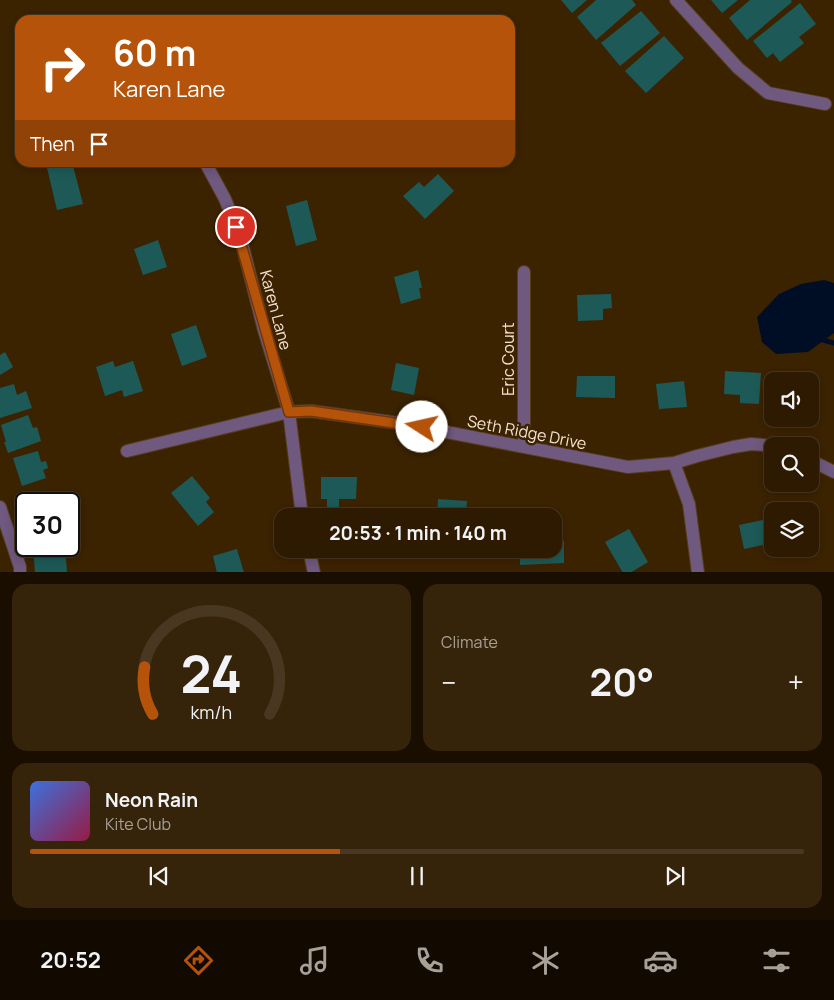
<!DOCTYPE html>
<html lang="en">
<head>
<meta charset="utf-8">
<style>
  body { margin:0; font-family:Manrope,sans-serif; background:#35230a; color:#f1f3f6; height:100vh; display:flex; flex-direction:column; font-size:19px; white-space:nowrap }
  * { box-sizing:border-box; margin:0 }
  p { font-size:16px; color:#a7a199 }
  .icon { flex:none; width:28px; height:28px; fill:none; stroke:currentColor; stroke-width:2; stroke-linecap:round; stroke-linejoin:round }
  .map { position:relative; height:572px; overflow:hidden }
  .drawer { display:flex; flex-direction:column; gap:12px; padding:12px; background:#190e00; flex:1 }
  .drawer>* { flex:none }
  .hud { position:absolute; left:15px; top:15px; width:500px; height:152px; border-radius:15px; box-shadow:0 2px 12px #0003,0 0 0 1px #483822; background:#b45309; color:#fff; overflow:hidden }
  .tools { position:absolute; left:764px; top:372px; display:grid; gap:10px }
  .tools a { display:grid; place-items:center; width:55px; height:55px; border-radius:10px; background:#2d1a00; box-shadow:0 2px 12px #0003,0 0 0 1px #483822; font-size:25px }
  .speed { position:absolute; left:15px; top:492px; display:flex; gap:10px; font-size:25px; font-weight:700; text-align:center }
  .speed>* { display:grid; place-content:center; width:65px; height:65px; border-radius:50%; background:#2d1a00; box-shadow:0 2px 12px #0003,0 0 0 1px #483822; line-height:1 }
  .speed .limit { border:2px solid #111; border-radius:8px; background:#fff; color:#111 }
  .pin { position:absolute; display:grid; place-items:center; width:42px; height:42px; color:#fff; margin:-21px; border:2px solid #fff; border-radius:50%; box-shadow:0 1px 5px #0007 }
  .me { position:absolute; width:55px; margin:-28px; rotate:280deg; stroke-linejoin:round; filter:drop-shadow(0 0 4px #0008) }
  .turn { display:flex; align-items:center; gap:18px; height:105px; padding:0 15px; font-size:22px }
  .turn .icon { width:65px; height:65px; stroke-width:2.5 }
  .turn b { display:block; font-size:35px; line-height:42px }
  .then { display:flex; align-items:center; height:48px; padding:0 15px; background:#0003; gap:10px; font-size:19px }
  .big { font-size:38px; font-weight:700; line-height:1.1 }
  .drawer .widget { flex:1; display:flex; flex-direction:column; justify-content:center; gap:8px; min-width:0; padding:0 18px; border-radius:15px; background:#35230a }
  .drawer .dial { align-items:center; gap:0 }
  .dial svg { height:130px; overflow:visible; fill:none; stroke:#483822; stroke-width:7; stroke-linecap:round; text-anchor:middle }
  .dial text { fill:#f1f3f6; stroke:none }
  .song { display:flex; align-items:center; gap:15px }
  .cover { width:60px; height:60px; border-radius:8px; background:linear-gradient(135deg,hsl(220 70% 55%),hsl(340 70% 35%)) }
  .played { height:5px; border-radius:2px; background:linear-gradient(90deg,#b45309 40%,#483822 40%) }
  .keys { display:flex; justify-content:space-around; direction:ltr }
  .heat { display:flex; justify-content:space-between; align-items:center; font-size:28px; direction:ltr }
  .drawer .tiles { flex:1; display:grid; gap:12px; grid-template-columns:1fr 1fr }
  .widget:last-child { grid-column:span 2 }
  .trip { position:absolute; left:274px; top:508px; width:288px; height:50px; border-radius:15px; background:#2d1a00; box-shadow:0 2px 12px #0003,0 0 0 1px #483822; font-weight:700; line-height:50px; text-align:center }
  .tab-bar { display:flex; height:80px; justify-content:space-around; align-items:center; background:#120a00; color:#a7a199 }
  .tab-bar .icon { width:35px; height:35px }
  .tab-bar .selected { color:#b45309 }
  .tab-bar b { font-size:22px; color:#f1f3f6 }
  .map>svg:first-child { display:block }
  .water { fill:#000e25 }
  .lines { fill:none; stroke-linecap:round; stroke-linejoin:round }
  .stream { stroke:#000e25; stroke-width:5 }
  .building { fill:#1d5a57 }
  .street-casing { stroke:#563e1d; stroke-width:14 }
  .street { stroke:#6f597e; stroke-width:12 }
  .route-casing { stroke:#753606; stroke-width:12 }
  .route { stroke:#b45309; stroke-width:9 }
  .labels { text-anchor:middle; stroke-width:5; stroke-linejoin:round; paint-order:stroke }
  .street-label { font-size:16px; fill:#f4e3d1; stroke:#3c2300 }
</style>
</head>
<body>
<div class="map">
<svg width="834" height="573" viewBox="0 0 834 573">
  <rect width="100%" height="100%" fill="#3c2300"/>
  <path class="water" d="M824 280 834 283V333L808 352 776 354 762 342 757 317 779 294 801 284Z"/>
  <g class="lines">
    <path class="stream" d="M823 340 834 343"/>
  </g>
  <path class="building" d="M561 0H587L572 13Z
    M596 0H632L636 5 596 40 577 17Z
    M711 0H738L722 13Z
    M750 0H791L792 2 747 40 729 18Z
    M800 3 816 24 799 37 804 43 780 62 773 53 767 58 753 41Z
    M641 11 660 33 620 66 601 43Z
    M664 36 684 58 646 93 625 71Z
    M69 162H72L83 204 57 210 47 168Z
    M438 174 454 191 425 219 403 196 419 182 424 187Z
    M307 200 317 240 296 246 286 206Z
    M158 240 167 267 143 275 134 249Z
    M418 270 422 288H419L421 298 401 304 394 277Z
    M611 294 612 308 603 309V320L578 321 577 295Z
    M196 325 207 357 182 366 171 334Z
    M5 352 13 367 0 375V355Z
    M113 361 115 367 133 361 143 391 124 397 122 390 105 396 96 367Z
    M396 363 419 368 414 395 391 390Z
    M725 371 761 373 759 404 740 403V395L724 394Z
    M577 376H615V398L576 397Z
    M684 381 687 407 659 409 656 384Z
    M14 384 17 395 26 391 32 408 0 418V388Z
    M28 415 33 428 37 427 41 441 8 453 4 442H6L1 425Z
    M38 451 41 462 46 461 48 468 43 470 46 478 22 486 13 458Z
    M192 476 210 498 206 502 214 512 198 526 171 493Z
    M321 477H357L356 499H339V509L327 508V499H321Z
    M61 496 63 504H39V503Z
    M438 499 467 501 466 516H437Z
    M768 519 772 543 744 549 739 525Z
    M629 529 648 562 630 573H623L605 542Z
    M552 541H564V563L520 565V549H552Z
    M33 546H65L67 572 35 573Z
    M237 549 244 573H217L213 556Z"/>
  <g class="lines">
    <g class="street-casing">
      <path id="street" d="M676 0 738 68 768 93 825 104
        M205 162 225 199 240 236 264 330 289 412 302 516
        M524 446V272
        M127 451 289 412 311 411 405 424 628 467 674 463 697 456 733 447 751 444 775 446
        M810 460 834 472
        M674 463 689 504 698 573
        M0 507 20 567V573
        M309 549 314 573"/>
    </g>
    <use href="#street" class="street"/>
  </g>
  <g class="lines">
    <g class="route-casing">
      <path id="route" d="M236 227 289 412 311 411 422 427"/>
    </g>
    <use href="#route" class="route"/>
  </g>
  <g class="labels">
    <g class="street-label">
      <text transform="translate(276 310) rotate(75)" y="6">Karen Lane</text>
      <text transform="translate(508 359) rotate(-90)" y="6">Eric Court</text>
      <text transform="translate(527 432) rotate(11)" y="6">Seth Ridge Drive</text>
    </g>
  </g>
</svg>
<div class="tools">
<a><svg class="icon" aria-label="sound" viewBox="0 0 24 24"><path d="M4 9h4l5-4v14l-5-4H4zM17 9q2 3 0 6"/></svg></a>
<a><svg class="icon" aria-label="search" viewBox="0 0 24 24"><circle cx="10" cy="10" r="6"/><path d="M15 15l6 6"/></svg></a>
<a><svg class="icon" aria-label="layers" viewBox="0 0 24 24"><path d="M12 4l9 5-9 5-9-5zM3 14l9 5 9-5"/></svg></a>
</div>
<div class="speed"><div class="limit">30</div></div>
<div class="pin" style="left:236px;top:227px;background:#d93025"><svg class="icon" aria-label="arrive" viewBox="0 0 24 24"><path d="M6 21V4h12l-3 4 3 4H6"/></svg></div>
<svg class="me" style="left:422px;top:427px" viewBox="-20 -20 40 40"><circle r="19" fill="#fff"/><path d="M0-13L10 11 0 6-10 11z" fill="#b45309"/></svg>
<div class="trip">20:53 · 1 min · 140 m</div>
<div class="hud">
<div class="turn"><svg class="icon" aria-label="right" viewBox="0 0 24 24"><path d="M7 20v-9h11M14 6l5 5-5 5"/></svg><div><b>60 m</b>Karen Lane</div></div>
<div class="then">Then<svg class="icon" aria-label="arrive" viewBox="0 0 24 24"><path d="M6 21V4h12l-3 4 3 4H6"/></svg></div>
</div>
</div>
<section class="drawer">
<div class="tiles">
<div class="widget dial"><svg viewBox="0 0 100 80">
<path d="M14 69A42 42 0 1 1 86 69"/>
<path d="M14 69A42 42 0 0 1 9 40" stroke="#b45309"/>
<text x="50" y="56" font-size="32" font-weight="700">24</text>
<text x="50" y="72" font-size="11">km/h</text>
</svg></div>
<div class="widget"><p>Climate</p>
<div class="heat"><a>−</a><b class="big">20°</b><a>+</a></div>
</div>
<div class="widget">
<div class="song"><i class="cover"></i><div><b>Neon Rain</b><p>Kite Club</p></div></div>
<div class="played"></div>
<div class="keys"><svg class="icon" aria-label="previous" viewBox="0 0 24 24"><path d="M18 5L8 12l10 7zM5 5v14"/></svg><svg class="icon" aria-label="pause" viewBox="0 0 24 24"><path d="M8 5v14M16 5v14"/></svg><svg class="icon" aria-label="next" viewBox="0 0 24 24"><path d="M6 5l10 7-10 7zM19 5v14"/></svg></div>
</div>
</div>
</section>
<nav class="tab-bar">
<b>20:52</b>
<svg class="icon selected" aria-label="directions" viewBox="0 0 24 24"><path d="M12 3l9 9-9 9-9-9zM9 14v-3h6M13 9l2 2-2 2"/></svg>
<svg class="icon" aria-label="music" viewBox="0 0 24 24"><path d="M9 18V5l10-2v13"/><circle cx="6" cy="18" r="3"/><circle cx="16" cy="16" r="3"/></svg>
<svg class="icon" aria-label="phone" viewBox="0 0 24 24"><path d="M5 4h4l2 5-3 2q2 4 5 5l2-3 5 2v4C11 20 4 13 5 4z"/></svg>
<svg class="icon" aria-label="climate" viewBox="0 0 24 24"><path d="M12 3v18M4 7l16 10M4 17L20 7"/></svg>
<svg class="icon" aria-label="car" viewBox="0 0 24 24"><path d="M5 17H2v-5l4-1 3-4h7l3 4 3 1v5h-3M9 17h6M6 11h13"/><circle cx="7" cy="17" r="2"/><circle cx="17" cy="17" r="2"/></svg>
<svg class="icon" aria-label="filters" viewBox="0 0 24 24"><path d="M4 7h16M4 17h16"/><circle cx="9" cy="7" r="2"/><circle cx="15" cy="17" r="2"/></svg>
</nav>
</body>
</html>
